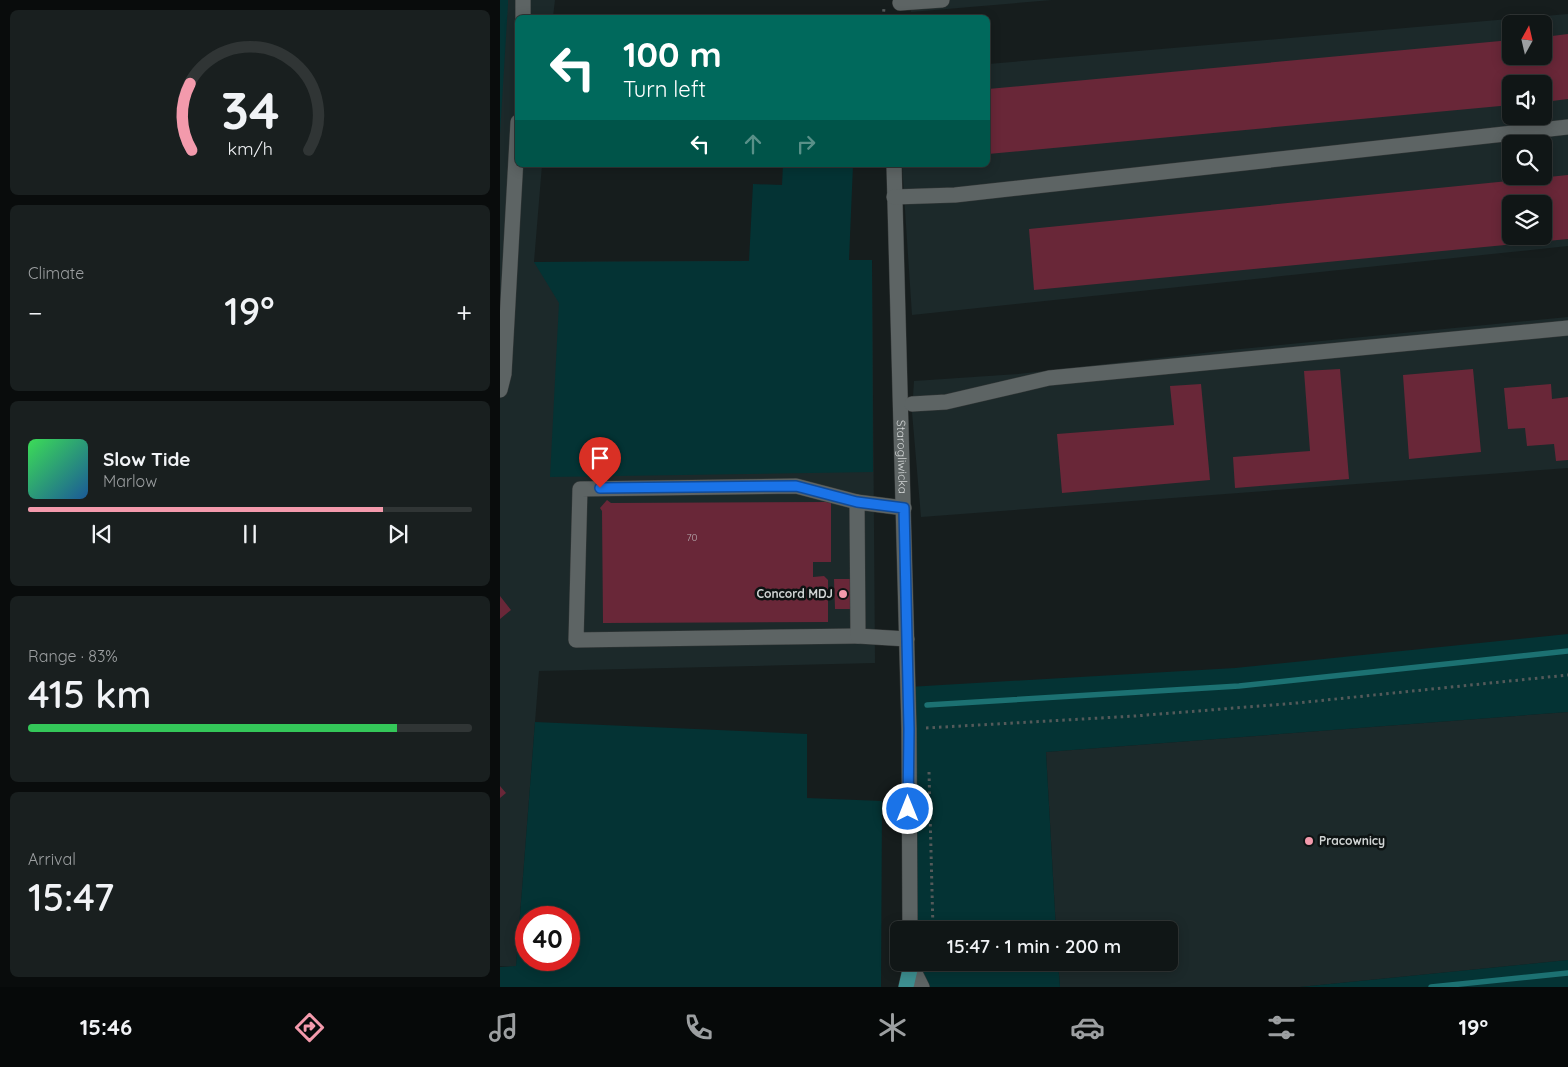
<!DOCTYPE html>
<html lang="en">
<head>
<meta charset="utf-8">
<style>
  body { margin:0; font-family:Quicksand,sans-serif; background:#191f1f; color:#f1f3f6; height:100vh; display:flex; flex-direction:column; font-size:19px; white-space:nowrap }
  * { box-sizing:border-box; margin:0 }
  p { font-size:16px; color:#9c9fa1 }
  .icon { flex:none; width:28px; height:28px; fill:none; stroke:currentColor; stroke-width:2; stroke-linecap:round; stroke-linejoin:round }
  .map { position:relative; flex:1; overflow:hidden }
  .sheet { display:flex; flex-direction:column; gap:10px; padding:10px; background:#090c0c; width:500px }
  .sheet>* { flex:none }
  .top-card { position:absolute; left:15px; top:15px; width:475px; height:152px; border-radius:8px; box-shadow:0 2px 12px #0003,0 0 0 1px #303535; background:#00695c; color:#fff; overflow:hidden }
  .needle { width:32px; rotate:8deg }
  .controls { position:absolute; left:1002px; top:15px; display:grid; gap:10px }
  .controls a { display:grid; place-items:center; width:50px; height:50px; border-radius:8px; background:#101616; box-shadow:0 2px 12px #0003,0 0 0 1px #303535; font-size:25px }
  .speed { position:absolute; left:15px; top:906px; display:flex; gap:10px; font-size:25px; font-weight:700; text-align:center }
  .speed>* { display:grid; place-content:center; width:65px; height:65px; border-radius:50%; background:#101616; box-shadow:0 2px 12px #0003,0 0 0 1px #303535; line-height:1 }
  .speed .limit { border:8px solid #d22; background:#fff; color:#111 }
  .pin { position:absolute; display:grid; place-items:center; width:42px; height:42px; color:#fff; margin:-51px -21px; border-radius:50% 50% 50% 0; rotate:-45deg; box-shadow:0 0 5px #0007 }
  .pin .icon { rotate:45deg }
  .me { position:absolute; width:55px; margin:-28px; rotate:0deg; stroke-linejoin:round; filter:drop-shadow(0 0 4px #0008) }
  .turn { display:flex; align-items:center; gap:18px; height:105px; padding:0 25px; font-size:22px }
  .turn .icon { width:65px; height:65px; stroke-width:2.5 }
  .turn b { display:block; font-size:35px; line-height:42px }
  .lanes { display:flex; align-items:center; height:48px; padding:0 25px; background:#0003; justify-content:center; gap:25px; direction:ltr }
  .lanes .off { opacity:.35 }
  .big { font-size:38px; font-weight:600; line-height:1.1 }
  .sheet .tile { flex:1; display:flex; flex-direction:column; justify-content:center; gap:8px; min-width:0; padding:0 18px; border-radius:8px; background:#191f1f }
  .sheet .dial { align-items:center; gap:0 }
  .dial svg { height:130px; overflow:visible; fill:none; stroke:#303535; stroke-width:7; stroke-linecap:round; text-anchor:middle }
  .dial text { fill:#f1f3f6; stroke:none }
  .song { display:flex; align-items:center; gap:15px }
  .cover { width:60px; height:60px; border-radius:8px; background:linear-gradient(135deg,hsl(130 70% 55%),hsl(210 70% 35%)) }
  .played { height:5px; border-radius:2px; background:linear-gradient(90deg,#f39aac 80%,#303535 80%) }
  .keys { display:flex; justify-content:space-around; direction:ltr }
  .heat { display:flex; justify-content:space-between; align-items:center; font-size:28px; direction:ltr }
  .charge { height:8px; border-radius:4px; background:linear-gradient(90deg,#34c759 83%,#303535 0) }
  .trip { position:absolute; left:390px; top:921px; width:288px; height:50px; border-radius:8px; background:#101616; box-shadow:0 2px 12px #0003,0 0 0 1px #303535; font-weight:600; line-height:50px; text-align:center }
  .tabs { display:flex; height:80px; justify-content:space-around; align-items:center; background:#060909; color:#9c9fa1 }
  .tabs .icon { width:35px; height:35px }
  .tabs .active { color:#f39aac }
  .tabs b { font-size:22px; color:#f1f3f6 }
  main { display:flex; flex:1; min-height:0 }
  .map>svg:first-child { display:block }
  .built { fill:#1c292a; fill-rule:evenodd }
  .green { fill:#043334; fill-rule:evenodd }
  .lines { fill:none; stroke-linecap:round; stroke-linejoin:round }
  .stream { stroke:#1c7172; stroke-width:5.5 }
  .building { fill:#692738; fill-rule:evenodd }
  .minor-casing { stroke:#343838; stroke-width:16 }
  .major-casing { stroke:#343838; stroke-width:16 }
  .path { stroke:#545a5a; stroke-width:3; stroke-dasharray:2.5 4; stroke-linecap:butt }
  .minor { stroke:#5d6464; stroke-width:15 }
  .major { stroke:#3d8f90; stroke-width:15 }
  .route-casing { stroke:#114b97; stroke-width:12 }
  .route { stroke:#1a73e8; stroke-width:9 }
  .poi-dot { fill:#f39aac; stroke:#0d1313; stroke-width:2 }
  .labels { text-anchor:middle; stroke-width:5; stroke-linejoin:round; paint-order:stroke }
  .number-label { font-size:10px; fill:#b6a9ad }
  .street-label { font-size:12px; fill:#d0d4d4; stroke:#0d1313 }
  .poi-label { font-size:12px; font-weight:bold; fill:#d0d4d4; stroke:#0d1313; text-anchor:end }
</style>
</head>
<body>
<main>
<section class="sheet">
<div class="tile dial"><svg viewBox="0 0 100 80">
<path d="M14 69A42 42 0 1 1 86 69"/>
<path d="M14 69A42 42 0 0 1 13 28" stroke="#f39aac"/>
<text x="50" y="56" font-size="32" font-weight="700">34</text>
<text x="50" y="72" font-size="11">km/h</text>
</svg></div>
<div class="tile"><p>Climate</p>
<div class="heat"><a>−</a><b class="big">19°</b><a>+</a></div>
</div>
<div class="tile">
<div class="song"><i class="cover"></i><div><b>Slow Tide</b><p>Marlow</p></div></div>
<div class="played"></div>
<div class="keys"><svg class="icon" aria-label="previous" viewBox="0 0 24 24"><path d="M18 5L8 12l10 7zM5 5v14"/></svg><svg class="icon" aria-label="pause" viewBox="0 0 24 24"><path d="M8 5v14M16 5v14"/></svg><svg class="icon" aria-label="next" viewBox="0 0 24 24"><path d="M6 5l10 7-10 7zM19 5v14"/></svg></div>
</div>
<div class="tile"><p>Range · 83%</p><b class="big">415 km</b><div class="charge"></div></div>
<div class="tile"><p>Arrival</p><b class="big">15:47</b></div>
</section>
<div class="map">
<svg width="1068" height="987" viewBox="0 0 1068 987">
  <rect width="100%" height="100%" fill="#161d1d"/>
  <path class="built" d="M0 0H55L53 17 18 18V165H42L34 262 372 260 375 663 39 671 16 967 0 966Z
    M412 0H552L411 12Z
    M1068 14V246L412 315 402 165H488V64ZM1011 24H1044V56H1011ZM1011 84H1044V116H1011ZM1011 144H1044V176H1011ZM1011 204H1044V236H1011Z
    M1068 317V468L421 517 412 412 414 381 518 374 730 350Z
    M1068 712V960L800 987H560L558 963 669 962V930H556L546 752Z"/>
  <path class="green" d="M0 0H8V4L0 134Z
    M283 165H353L349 260H372L373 472 50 477 59 303 34 262 249 261 253 184 282 185Z
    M1068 634V712L546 752 556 930H410L408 687 735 668Z
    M35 722 307 734V798L382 801 381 987H0V967L16 966ZM26 918H69V960H26Z
    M1068 960V987H800Z
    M411 963H558L560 987H413Z"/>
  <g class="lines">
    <path class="stream" d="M427 705 739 686 1068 651
      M931 987 1068 973"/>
  </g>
  <path class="building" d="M1068 34V99L1044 102V84H1011V105L488 154V89L1011 40V56H1044V37Z
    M1068 175V239L534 290 529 229ZM1011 204H1044V236H1011Z
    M840 369 849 479 735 488 733 457 810 451 804 371Z
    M973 369 981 452 909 459 903 375Z
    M701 384 710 480 562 493 557 434 674 425 670 386Z
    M1051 384 1052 399 1068 397V460L1056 461 1054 444 1027 446 1025 428 1008 429 1004 388Z
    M107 500 111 503 331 502V562H313V577L324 576 328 580V622L103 623 102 511 100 508Z
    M334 579H351V609H335Z
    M0 596 11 610 0 619Z
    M0 786 6 793 0 798Z"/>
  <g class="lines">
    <g class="minor-casing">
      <g id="minor">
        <path d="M23 0V18"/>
        <path d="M400 3 442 0"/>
        <path id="s1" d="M394 165 409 729 410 930"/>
        <path d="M394 197 455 195 1068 127"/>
        <path d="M0 390 4 374 18 122"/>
        <path d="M412 404 446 402 549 378 1068 328"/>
        <path d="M357 502 296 486 80 489 76 640 358 636"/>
        <path d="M404 508 357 502 358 636 407 639"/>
        <path d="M411 965 422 987"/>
      </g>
    </g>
    <g class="major-casing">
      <path id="major" d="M406 987 411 965"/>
    </g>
    <path class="path" d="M383 18 384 8
      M426 728 635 716 797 703 1068 675
      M429 772 433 930"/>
    <use href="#minor" class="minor"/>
    <use href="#major" class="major"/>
  </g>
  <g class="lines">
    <g class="route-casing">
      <path id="route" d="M100 488 296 486 357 502 404 508 409 729 408 809"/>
    </g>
    <use href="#route" class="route"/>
  </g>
  <g class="poi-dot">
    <circle cx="343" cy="594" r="5"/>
    <circle cx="809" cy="841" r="5"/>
  </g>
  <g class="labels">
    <g class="number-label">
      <text x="192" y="541">70</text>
    </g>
    <g class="street-label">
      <text dy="4" stroke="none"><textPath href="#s1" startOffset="292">Starogliwicka</textPath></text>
    </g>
    <g class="poi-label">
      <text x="333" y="598">Concord MDJ</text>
      <text x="819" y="845" text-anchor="start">Pracownicy</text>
    </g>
  </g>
</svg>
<div class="controls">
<a><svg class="needle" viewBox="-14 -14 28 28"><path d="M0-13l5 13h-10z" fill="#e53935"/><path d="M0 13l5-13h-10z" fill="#9c9fa1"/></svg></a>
<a><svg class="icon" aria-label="sound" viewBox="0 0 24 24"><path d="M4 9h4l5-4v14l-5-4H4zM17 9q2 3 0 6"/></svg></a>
<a><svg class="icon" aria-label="search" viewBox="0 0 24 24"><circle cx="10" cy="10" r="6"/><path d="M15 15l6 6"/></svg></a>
<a><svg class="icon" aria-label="layers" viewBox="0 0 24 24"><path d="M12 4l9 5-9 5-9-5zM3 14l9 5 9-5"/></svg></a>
</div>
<div class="speed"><div class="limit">40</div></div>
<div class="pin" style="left:100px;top:488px;background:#d93025"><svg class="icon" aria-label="arrive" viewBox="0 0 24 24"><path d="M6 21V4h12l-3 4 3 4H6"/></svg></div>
<svg class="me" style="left:408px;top:809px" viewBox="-20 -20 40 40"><circle r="17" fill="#1a73e8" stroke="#fff" stroke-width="3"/><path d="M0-11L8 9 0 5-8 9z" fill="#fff"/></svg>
<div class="trip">15:47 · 1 min · 200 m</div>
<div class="top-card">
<div class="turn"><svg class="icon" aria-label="left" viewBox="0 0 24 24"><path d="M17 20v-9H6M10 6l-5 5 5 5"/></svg><div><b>100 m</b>Turn left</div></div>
<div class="lanes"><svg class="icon" aria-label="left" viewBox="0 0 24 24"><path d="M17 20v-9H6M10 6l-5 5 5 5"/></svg><svg class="icon off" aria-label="ahead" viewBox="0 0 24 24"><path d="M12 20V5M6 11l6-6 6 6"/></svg><svg class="icon off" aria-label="right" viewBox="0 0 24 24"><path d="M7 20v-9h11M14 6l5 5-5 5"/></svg></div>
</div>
</div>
</main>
<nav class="tabs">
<b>15:46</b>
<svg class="icon active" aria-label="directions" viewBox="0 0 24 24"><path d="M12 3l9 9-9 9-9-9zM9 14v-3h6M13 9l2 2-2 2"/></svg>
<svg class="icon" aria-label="music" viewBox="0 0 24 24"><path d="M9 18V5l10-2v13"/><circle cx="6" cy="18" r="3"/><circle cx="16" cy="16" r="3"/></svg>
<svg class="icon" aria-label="phone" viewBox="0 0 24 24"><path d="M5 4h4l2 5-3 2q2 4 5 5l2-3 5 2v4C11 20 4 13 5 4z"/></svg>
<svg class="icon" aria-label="climate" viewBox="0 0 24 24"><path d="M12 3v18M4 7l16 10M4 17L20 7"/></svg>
<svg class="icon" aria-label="car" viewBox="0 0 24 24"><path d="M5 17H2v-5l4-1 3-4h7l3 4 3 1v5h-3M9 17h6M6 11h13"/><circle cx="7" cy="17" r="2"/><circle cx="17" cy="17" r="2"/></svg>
<svg class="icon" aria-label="filters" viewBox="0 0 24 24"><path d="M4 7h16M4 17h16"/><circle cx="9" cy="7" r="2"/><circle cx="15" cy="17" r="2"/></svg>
<b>19°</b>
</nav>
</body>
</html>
